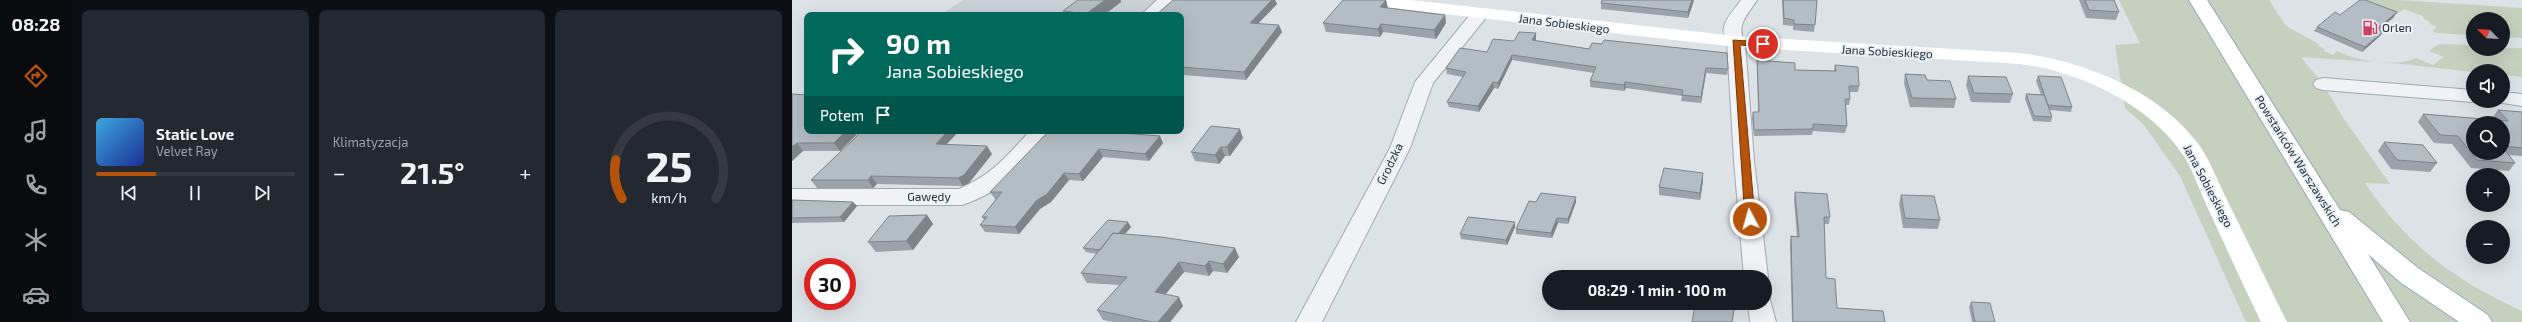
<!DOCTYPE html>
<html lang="pl">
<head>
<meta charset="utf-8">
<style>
  body { margin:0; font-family:"Exo 2",sans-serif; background:#242831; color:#f1f3f6; height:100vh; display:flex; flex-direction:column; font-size:15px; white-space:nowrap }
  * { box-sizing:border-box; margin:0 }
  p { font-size:13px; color:#9ea1a6 }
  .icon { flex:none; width:22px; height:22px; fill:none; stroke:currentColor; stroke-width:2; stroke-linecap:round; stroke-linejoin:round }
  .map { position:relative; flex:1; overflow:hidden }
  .sheet { display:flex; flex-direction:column; gap:10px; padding:10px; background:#0d0f14; width:720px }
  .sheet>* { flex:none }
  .guide { position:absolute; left:12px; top:12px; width:380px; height:122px; border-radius:8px; box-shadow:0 4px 16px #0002; background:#00695c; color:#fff; overflow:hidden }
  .needle { width:26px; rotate:294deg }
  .controls { position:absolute; left:1674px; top:12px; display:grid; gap:8px }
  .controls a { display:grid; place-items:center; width:44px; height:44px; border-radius:50%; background:#171b24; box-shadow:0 4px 16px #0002; font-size:20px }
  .speed { position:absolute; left:12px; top:258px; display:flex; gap:8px; font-size:20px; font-weight:700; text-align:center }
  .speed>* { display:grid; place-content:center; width:52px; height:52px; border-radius:50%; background:#171b24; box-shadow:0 4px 16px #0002; line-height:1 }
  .speed .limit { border:6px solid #d22; background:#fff; color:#111 }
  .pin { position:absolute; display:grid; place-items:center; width:34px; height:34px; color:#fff; margin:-17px; border:2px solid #fff; border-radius:50%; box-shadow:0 1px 4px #0007 }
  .me { position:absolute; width:44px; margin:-22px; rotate:354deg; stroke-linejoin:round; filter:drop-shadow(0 0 3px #0008) }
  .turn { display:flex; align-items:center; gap:14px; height:84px; padding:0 16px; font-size:18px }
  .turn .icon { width:52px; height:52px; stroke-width:2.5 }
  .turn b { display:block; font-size:28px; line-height:34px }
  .then { display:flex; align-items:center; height:38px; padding:0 16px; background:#0003; gap:8px; font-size:15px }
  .big { font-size:30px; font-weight:700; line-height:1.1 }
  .sheet .tile { flex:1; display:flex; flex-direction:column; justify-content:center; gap:6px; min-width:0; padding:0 14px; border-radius:8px; background:#242831 }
  .sheet .dial { align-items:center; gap:0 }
  .dial svg { height:104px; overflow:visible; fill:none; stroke:#363941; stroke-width:7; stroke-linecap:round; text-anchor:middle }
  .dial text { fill:#f1f3f6; stroke:none }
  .song { display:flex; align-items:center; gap:12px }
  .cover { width:48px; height:48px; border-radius:6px; background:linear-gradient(135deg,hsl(200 70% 55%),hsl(230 70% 35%)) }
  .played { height:4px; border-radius:2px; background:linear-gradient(90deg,#b45309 30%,#363941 30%) }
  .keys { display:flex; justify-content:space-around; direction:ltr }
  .heat { display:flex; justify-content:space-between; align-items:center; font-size:22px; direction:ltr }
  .sheet .tiles { flex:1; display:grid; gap:10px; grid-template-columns:repeat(3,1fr) }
  .trip { position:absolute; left:750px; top:270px; width:230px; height:40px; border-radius:20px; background:#171b24; box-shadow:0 4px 16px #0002; font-weight:700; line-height:40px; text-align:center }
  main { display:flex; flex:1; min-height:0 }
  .tabs { display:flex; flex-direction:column; width:72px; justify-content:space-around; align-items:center; background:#090b0e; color:#9ea1a6 }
  .tabs .icon { width:28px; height:28px }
  .tabs .on { color:#b45309 }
  .tabs b { font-size:18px; color:#f1f3f6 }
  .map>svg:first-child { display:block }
  .built { fill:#cbd1d9 }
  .green { fill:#c5d1be }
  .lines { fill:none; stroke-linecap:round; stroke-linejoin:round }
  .street-casing { stroke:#a2a9b1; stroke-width:2 }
  .primary-casing { stroke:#9ca8b3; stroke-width:2 }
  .street { fill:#f0f2f5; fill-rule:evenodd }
  .secondary { fill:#fff; fill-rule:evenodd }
  .primary { fill:#fff; fill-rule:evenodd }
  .wall { fill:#9ba2a9; fill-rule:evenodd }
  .shaded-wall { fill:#7e8489 }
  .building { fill:#b4bcc4; stroke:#7e8489 }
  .route { fill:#b45309; stroke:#753606 }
  .labels { text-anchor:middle; stroke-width:4; stroke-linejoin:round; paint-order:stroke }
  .street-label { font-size:12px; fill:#26313d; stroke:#ecf1f5 }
  .poi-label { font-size:12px; fill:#26313d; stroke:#ecf1f5; text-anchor:start }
</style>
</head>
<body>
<main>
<nav class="tabs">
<b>08:28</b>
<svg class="icon on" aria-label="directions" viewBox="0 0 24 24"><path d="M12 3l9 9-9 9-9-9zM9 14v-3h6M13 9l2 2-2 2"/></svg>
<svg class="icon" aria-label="music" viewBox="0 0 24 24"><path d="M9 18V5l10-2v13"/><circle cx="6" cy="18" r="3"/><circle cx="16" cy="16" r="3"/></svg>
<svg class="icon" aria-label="phone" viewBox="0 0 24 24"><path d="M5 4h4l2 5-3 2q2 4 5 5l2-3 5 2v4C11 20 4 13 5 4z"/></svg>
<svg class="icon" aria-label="climate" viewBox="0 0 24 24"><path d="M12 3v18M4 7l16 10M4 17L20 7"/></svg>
<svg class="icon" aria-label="car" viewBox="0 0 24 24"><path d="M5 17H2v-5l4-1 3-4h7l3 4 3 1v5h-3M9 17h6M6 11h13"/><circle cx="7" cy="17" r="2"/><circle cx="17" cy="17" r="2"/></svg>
</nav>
<section class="sheet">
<div class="tiles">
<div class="tile">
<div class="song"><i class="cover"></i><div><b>Static Love</b><p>Velvet Ray</p></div></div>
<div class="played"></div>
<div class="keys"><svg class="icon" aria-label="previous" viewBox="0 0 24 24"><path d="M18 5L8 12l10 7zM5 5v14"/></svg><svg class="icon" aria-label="pause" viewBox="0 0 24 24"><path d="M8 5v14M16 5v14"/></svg><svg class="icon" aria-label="next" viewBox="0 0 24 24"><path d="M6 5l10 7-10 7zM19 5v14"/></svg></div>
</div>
<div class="tile"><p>Klimatyzacja</p>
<div class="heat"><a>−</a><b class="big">21.5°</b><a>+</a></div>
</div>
<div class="tile dial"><svg viewBox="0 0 100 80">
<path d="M14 69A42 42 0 1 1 86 69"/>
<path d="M14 69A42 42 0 0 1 9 39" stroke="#b45309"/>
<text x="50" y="56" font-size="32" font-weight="700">25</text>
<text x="50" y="72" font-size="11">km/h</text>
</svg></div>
</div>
</section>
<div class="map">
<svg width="1730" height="322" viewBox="0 0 1730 322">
  <rect width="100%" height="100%" fill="#dde2e7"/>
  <path class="built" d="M171 0H375L358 15H148Z"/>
  <path class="green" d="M1327 0H1477L1494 26 1527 44 1526 46 1533 49 1532 51 1541 55 1545 51C1567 61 1601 68 1624 58L1641 65 1652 57 1637 51 1647 44 1681 45V49L1730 48V77L1711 75V71L1681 72 1611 64 1509 57 1531 84 1552 119 1598 184 1573 183C1615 245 1662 280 1730 311V322H1454L1388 176 1352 125 1333 108 1323 45 1348 43Z
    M1573 0H1606L1730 8V38L1711 37V19H1681V35L1644 33 1640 31 1645 27 1636 23 1638 22 1632 19 1631 16 1612 9 1603 15 1576 5Z"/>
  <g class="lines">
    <g class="street-casing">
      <path id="street" d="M365 0H383L368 15H349Z
        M949 0H965C956 14 943 26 953 42L962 161 976 277 973 282V277H952L942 161 935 42C925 26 939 14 949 0Z
        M688 9 694 10 697 14 641 83 618 148 530 322H504L598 148 623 82 682 10Z
        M1531 78 1681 90V101H1684L1681 102 1531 90 1524 88 1521 84 1524 80Z
        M1711 92 1730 94V106L1704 102 1711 101Z
        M238 131H259C238 163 207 194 170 205H0V189H167C201 174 213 158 238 131Z
        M973 295 977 296 984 322H958L956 303H973Z"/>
    </g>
    <g class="primary-casing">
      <path id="primary" d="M1397 0H1415L1548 210 1557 212 1626 268 1696 315 1700 322H1667L1608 282 1576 254 1618 322H1591Z"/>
    </g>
    <use href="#street" class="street"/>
    <path class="secondary" d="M565 0H618L944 36 1228 53C1292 61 1368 91 1407 145 1419 162 1427 184 1436 202 1456 242 1475 282 1495 322H1469C1450 283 1432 243 1414 204 1406 187 1400 167 1389 152 1355 103 1285 71 1228 64L944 47 574 5 568 4Z"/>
    <use href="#primary" class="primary"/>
  </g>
  <path class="wall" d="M286 0H329V2L312 15H273L271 11Z
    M381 0H483L485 4 466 23 490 32 454 80 391 75 389 77V15Z
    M594 0 596 8 653 15 654 23 644 39 591 32 588 37 534 32 531 23Z
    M810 0H902L896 18 809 9V3Z
    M990 0H1025L1022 32 1001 30V26L991 25Z
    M1287 0H1322L1327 12 1324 20 1294 18Z
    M1548 15 1602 17 1587 30 1591 32 1588 36 1570 52 1522 31 1525 27Z
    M744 39 743 41 936 69 935 75 914 73 909 103 889 101 890 96 834 88 832 91 798 87V81L802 73 720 60 706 89 702 88 687 112 657 107 655 102 671 77 655 74 654 68 722 41Z
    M965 60 1003 70 1042 71 1043 65 1067 86 1066 92H1058V99L1057 105H1054L1055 126 1053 133 1021 131 1020 135 962 136 960 119 961 112H966L965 67Z
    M1113 74 1135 80 1164 99 1162 108 1118 107 1112 83Z
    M1176 76 1221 94 1218 103 1179 102 1174 85Z
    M1246 76 1280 107 1279 112 1258 110 1260 117 1259 122 1241 121 1233 99 1234 94 1249 95 1244 81Z
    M15 95V131H68L48 151H11L0 161Z
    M1706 110 1730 112V156L1717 155 1723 163 1717 171 1679 168 1660 144 1642 143 1626 122 1631 114 1702 120 1700 118ZM1711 123V153H1681Z
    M118 131H167L155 144 200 154 177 183 171 186 85 184 81 188H25L19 180 117 132Z
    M269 133H340L371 143 357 161 311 157 291 181 277 180 259 202 248 209 227 234 193 232 188 225 192 220 190 217 204 199H203L198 192Z
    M451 138 438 156H433L427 164 403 161 399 152Z
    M1592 142 1645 163 1638 172 1599 169 1586 151Z
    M911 181 908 200 867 195V187Z
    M1003 192 1038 217 1037 224H1032L1034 278 1045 308 1093 322H1000L998 244 999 236 1005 237 1002 200Z
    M1109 195 1148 220 1146 229 1111 228 1107 204Z
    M0 200 61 202 65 206 52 222 0 223Z
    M744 202H784L776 224 766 223 760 238 724 234V229Z
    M135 215 141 224 121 250 84 252 76 242Z
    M723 222V227L715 245 669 239 668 234Z
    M339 227 333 234 447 257 435 273 421 271 417 276 392 272 373 294 391 306 378 322H322L311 320 305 310 328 285 295 283 289 273 305 254 294 252 291 248Z
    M1179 302 1203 322H1180L1177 307Z"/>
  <path class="shaded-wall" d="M313 0H329V2L312 15H294V14Z
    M480 0H483L485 4 460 30 458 23Z
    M594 0 596 9 588 7Z
    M900 0H902L896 18V12Z
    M1605 12 1602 17 1582 34 1585 29Z
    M653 15 654 23 644 39 642 30Z
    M589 24 591 32 588 37 586 29Z
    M487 25 490 32 454 80 452 72Z
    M1591 32 1588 36 1570 52 1573 47Z
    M744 33V39L741 46 740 40Z
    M720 55V60L706 89V83Z
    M914 68V73L909 103V97Z
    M389 69 391 75 389 77Z
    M701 82 702 88 687 112 686 106Z
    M833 82 834 88 832 91V85Z
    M448 129 451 138 438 156 435 147Z
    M54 131H68L48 151 42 143Z
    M156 131H167L148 151 144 144Z
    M332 131H342L334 140 330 133Z
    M368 136 371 143 357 161 353 154Z
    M5 143 11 151 0 161V147Z
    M195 146 200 154 177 183 171 186 166 178Z
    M429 147 433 156 427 164 423 155Z
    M307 149 311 157 291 181 287 174Z
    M272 173 277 180 259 202 248 209 227 234 223 227 244 201Z
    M911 173V181L908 200V193Z
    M79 176 85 184 81 188 76 180Z
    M784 197V202L776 224V219Z
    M61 202 65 206 52 222 48 217Z
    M135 215 141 224 121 250 114 241Z
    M765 218 766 223 760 238 759 233Z
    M336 222 339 227 314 256 312 251Z
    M723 222V227L715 245 714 240Z
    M443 248 447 257 435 273 431 264Z
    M417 261 421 271 417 276 413 266Z
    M387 262 392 272 368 301 363 292Z
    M387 297 391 306 378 322H366Z"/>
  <path class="building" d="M286 0H313L294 14 271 11Z
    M381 0H480L458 23 487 25 452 72 389 67V15H364Z
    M551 0H594L588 7 653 15 642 30 589 24 586 29 531 23Z
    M810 0H900L896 12 809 3Z
    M991 0H1025L1023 25 1002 24V20L992 18Z
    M1293 0H1322L1327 12 1297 10Z
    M1568 0H1573L1605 12 1585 29 1591 32 1573 47 1525 27 1543 12 1548 15Z
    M727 32 744 33 740 40 797 49 800 43 810 44 812 40 935 53 936 69 914 68 909 97 890 95 891 90 833 82 832 85 798 81 804 67 720 55 706 83 701 82 686 106 655 102 674 72 654 68 668 48 695 52 701 39 722 41Z
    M965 60 1003 63V70L1044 71 1043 65 1066 67 1067 86H1057L1058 99H1053L1055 126 1021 124V129L962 130 961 112H967Z
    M1113 74 1133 75 1135 80 1158 81 1164 99 1120 98Z
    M1176 76 1214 77 1221 94 1182 93Z
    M1246 76 1269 77 1280 107 1256 105Z
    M0 94 15 95V131H54L42 143H5L0 147Z
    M1234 94 1252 95 1260 117 1242 116Z
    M1706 110 1730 112V148L1711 146V123H1681V153H1711V148L1723 163 1685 160 1666 136 1648 135 1631 114 1716 121Z
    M419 126 448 129 435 147H429L423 155 399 152Z
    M118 131H156L144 144 195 146 172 175 166 178 79 176 76 180H19L69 132H117Z
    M270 131H332L330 133 368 136 353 154 307 149 287 174 272 173 255 194 244 201 223 227 188 225 195 217H190L210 192H198L256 132 269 133Z
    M1592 142 1631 145 1645 163 1605 160Z
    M872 168 911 173 908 193 867 187Z
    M1003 192 1035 194 1038 217H1032L1034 278 1043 279 1045 308 1091 311 1093 322H1001L999 236 1007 237Z
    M749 193 784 197 776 219 765 218 759 233 724 229 737 201 744 202Z
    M1109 195 1142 196 1148 220 1113 218Z
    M0 200 61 202 48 217 0 218Z
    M135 215 114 241 76 242 97 216Z
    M676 217 723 222 714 240 668 234Z
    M316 220 336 222 326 234 321 233 308 250 291 248Z
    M321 233 369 237 443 248 431 264 417 261 413 266 387 262 363 292 387 297 366 322H360L305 310 335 277 289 273Z
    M1179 302 1198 303 1203 322H1183Z
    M903 305 942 310 940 322H900Z"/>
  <path class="route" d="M941 40 971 42 974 44 971 47 948 45 963 219 958 223 953 219Z"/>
  <defs>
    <g id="fuel-bare" transform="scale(1.2)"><path d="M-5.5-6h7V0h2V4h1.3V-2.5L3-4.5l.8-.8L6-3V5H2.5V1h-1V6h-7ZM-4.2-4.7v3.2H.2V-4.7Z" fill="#ce4064" stroke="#ecf1f5" stroke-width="2.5" paint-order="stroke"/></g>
  </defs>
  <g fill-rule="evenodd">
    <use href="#fuel-bare" x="1578" y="28"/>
  </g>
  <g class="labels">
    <g class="street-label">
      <text transform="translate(772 24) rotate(7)" y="4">Jana Sobieskiego</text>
      <text transform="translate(1095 52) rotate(3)" y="4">Jana Sobieskiego</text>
      <text transform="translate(1506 161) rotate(58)" y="4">Powstańców Warszawskich</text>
      <text transform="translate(598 164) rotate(-64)" y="4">Grodzka</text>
      <text transform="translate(1416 186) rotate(62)" y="4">Jana Sobieskiego</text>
      <text x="137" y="201">Gawędy</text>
    </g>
    <g class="poi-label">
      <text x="1590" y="32">Orlen</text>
    </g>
  </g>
</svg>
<div class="controls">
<a><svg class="needle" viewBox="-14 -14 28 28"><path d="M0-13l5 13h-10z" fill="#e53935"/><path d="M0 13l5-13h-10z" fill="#9ea1a6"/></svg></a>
<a><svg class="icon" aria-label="sound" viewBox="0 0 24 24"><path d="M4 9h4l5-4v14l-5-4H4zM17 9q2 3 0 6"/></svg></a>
<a><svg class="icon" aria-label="search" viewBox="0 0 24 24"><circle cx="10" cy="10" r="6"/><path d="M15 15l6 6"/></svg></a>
<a>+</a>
<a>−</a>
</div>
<div class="speed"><div class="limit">30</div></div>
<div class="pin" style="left:971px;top:44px;background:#d93025"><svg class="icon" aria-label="arrive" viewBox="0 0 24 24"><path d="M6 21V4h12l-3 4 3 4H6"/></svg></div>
<svg class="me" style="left:958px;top:219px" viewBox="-20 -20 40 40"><circle r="17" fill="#b45309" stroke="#fff" stroke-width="3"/><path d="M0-11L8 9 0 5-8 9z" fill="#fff"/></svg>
<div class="trip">08:29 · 1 min · 100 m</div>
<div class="guide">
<div class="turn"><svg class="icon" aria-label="right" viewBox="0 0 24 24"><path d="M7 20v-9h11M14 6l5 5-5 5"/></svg><div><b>90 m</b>Jana Sobieskiego</div></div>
<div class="then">Potem<svg class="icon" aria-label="arrive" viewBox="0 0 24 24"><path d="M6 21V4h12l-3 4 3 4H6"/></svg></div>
</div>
</div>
</main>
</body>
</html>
